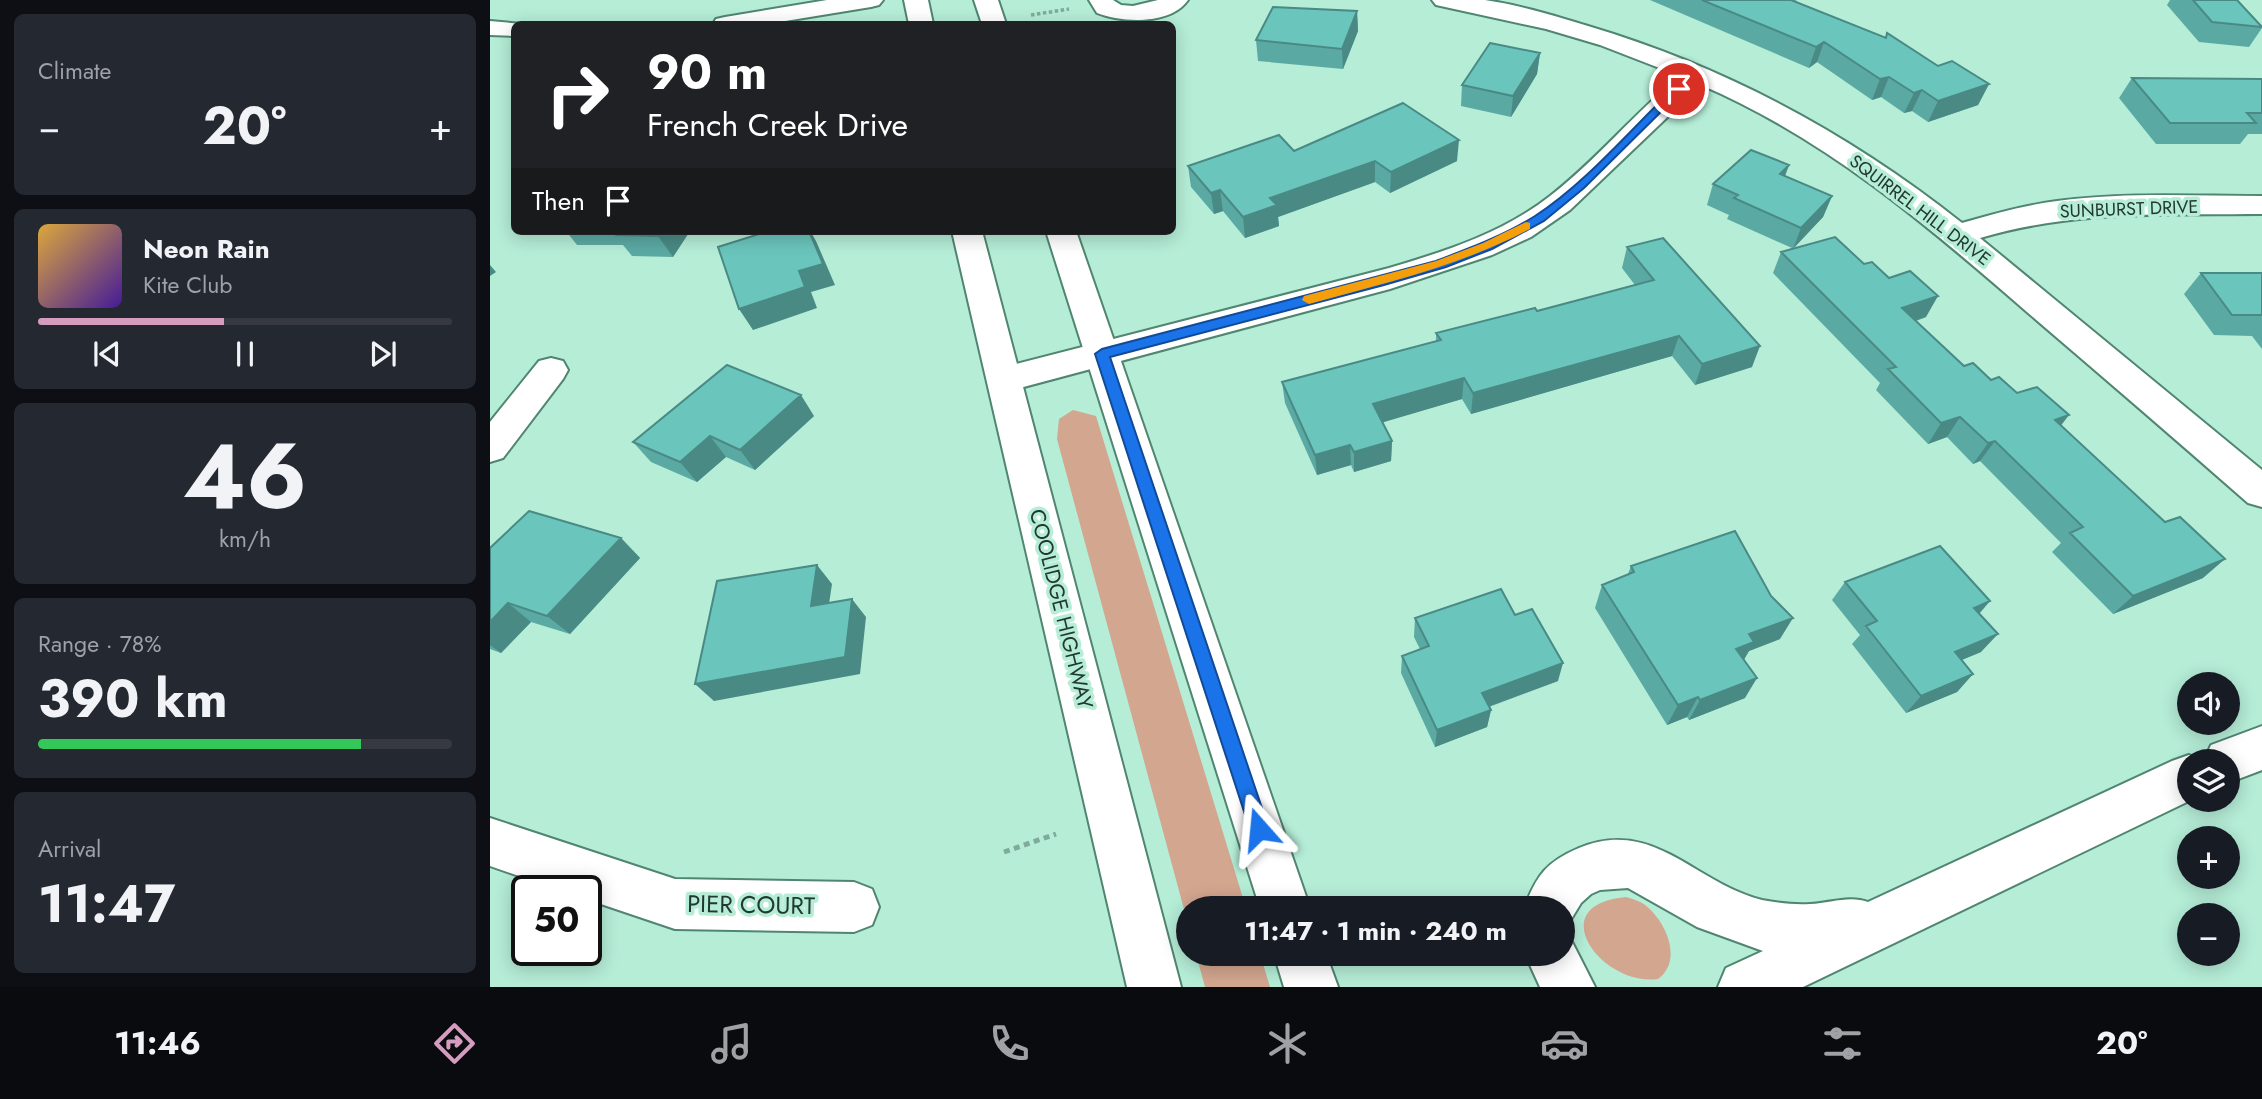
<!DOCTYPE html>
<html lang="en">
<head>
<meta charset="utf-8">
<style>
  body { margin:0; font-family:Jost,sans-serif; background:#242831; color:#f1f3f6; height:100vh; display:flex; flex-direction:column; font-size:26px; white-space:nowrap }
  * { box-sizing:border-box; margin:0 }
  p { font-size:23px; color:#9ea1a6 }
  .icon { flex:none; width:38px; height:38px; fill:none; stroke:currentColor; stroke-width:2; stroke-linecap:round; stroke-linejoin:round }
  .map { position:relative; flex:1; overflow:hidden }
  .sheet { display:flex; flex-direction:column; gap:14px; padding:14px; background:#0d0f14; width:490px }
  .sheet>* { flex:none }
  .hud { position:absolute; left:21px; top:21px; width:665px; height:214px; border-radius:10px; box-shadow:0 4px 18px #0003; background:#202124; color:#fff; overflow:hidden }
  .fabs { position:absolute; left:1687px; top:672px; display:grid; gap:14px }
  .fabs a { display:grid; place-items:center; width:63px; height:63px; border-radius:50%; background:#171b24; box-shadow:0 4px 18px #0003; font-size:35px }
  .speed { position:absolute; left:21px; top:875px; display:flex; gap:14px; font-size:35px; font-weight:700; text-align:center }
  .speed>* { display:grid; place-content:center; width:91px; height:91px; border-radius:50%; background:#171b24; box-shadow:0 4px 18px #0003; line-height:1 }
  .speed .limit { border:4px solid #111; border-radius:10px; background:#fff; color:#111 }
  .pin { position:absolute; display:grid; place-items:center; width:60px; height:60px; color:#fff; margin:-30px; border:4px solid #fff; border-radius:50%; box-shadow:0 2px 7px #0007 }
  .me { position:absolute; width:77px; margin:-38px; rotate:342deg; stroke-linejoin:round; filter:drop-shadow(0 0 5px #0008) }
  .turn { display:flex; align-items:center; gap:24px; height:147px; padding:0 21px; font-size:32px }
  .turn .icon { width:91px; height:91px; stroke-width:2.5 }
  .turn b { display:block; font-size:49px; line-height:60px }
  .then { display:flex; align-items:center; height:66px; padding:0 21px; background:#0003; gap:14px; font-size:26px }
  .big { font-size:52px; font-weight:700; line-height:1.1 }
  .sheet .widget { flex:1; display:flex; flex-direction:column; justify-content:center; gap:10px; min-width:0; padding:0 24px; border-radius:10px; background:#242831 }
  .sheet .dial { align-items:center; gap:0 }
  .dial b { font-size:91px; line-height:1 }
  .song { display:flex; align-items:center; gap:21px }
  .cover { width:84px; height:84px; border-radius:10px; background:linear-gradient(135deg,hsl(40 70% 55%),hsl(260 70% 35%)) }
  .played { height:7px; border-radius:4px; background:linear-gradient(90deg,#d59cc0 45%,#363941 45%) }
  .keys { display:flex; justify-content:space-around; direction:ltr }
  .heat { display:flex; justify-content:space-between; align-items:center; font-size:38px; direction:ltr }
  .charge { height:10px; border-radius:5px; background:linear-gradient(90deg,#34c759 78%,#363941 0) }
  .trip { position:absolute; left:686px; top:896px; width:399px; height:70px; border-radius:35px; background:#171b24; box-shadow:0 4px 18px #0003; font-weight:700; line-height:70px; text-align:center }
  .dock { display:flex; height:112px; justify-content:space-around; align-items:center; background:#090b0e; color:#9ea1a6 }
  .dock .icon { width:49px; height:49px }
  .dock .active { color:#d59cc0 }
  .dock b { font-size:32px; color:#f1f3f6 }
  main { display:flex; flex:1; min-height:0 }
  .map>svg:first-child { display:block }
  .green { fill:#d3a68f }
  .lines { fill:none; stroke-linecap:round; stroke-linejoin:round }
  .street-casing { stroke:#508571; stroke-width:4 }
  .secondary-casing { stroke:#508571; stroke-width:4 }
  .path-far1 { stroke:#7fab9a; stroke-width:3.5; stroke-dasharray:3.5 2.5; stroke-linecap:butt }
  .path { stroke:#7fab9a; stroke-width:5; stroke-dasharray:6 4.5; stroke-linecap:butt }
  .street { fill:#fff; fill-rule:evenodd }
  .secondary { fill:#fff; fill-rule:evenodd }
  .wall { fill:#5ba9a3 }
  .shaded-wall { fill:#4a8a84 }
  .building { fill:#6ac5bd; stroke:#4a8a84; stroke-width:2 }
  .route { fill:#1a73e8; stroke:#114b97; stroke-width:2 }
  .slow { fill:#f59e0b }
  .labels { text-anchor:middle; stroke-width:7; stroke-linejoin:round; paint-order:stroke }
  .far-street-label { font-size:18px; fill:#223930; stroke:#b5edd7 }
  .street-label { font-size:21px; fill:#223930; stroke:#b5edd7 }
  .near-street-label { font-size:24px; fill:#223930; stroke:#b5edd7 }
</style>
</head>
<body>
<main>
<section class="sheet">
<div class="widget"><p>Climate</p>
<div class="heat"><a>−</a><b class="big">20°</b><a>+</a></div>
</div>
<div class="widget">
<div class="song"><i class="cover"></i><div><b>Neon Rain</b><p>Kite Club</p></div></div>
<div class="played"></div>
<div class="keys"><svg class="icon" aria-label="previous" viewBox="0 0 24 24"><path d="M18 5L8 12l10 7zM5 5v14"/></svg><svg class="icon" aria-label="pause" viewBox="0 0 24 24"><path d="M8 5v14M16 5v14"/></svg><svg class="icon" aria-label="next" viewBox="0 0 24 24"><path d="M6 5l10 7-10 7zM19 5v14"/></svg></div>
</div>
<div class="widget dial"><b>46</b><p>km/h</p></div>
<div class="widget"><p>Range · 78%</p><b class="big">390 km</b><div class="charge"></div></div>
<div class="widget"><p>Arrival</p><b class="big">11:47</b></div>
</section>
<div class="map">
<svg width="1772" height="987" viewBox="0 0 1772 987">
  <rect width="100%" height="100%" fill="#b5edd7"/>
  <path class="green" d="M583 410 606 416 756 908H698V924L567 439 569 419Z
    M1136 897C1142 899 1150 901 1155 905 1175 920 1194 960 1168 979 1113 987 1050 905 1136 897Z
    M706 954H770L780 987H715Z"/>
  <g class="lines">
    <g class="street-casing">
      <path id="street" d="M337 0H393L389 5 381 7 277 24H223L226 19 235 17Z
        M599 0H623L631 5 643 6 668 0H698C681 25 632 23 607 13Z
        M942 0C959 0 978 0 995 0 1030 5 1065 16 1098 26 1236 67 1360 134 1472 223 1503 214 1535 205 1567 201 1635 192 1704 196 1772 196V214C1675 215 1585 210 1490 238L1772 470V507L1758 503C1685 439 1611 375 1537 312 1436 224 1335 138 1211 85L1080 210 1041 237 1002 255 900 289 515 392 503 388 497 379 503 370 899 268C956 251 1013 233 1060 196 1107 160 1144 113 1190 76L1110 45 1056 29 946 5Z
        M0 21 33 24H24V36L0 35Z
        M61 358 73 361 78 370 73 379 13 458 0 462V422L49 361Z
        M1772 726V770L1738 783V761H1699L1701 800 1313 987H1228L1236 968 1273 951 1207 927 1138 888 1110 890 1101 894 1091 903 1077 926 1073 928V908H1034C1047 875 1056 862 1089 848 1164 817 1204 883 1272 900 1288 903 1304 905 1320 904 1340 903 1360 895 1378 902L1682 761 1699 755 1714 761 1721 745Z
        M0 818 185 879 364 882 382 889 389 907 382 925 364 932 185 929 96 899V891H72L0 866Z
        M1073 933 1079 936 1105 987H1050L1035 954H1073Z"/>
    </g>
    <g class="secondary-casing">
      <path id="secondary" d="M414 0H438L443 24H419Z
        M484 0H508L516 24H492Z
        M462 231H492L691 987H637Z
        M556 231H586L820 908H770Z
        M784 954H836L848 987H794Z"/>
    </g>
    <path class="path-far1" d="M541 15 579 9"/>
    <path class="path" d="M514 852 566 834"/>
    <use href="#street" class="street"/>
    <use href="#secondary" class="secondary"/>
  </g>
  <path class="wall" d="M1160 0H1307L1305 1 1395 38 1397 33 1448 66 1499 84 1488 105 1438 122 1422 111 1414 113 1391 97 1382 100 1327 62 1319 68Z
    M1680 0H1747L1772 26V28L1759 47 1709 42 1677 5Z
    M867 11 868 31 853 69 768 61 766 40Z
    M1050 53 1047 74 1021 117 971 106 972 85Z
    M1642 78 1772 79V134H1758L1750 144H1666L1629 98Z
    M804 151 967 161 900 193 885 182 788 217 789 226 755 238 733 211 724 214 701 187 698 166Z
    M1299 165 1295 176 1342 196 1333 217 1303 248 1374 264 1436 317 1426 321 1474 366 1527 393 1570 425 1713 578 1623 614 1562 552 1571 543 1490 461 1483 464 1457 437 1438 444 1386 390 1390 383 1283 273 1291 252 1302 248 1237 219 1239 215 1217 205 1223 184Z
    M76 231H200L183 257 142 256 133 245H87Z
    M1137 247 1262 367 1205 385 1182 356 981 414 972 399 892 422 902 441 901 461 864 472 861 465 827 475 795 403 792 382 946 341V333L1047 311 1145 285 1132 268Z
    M1711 273H1772V349L1762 336 1724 335 1694 294Z
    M324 416 265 470 236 457 207 482 161 462 143 442Z
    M131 538 150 558 80 634 41 622 11 653 0 649V548Z
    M1141 566 1281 596 1290 639 1259 651 1254 659 1255 698 1199 720 1197 717 1177 725 1105 608 1112 585 1138 574Z
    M1355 582 1489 614 1491 652 1472 660 1483 674 1467 692 1416 713 1362 644 1370 635 1342 600Z
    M1025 615 1068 681 999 707 1001 710 997 727 945 747 911 673 912 656 930 649 924 637 925 618Z"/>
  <path class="shaded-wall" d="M867 11 868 31 853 69 852 49Z
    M1334 42 1327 62 1319 68 1326 47Z
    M1050 53 1047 74 1021 117 1023 96Z
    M1399 77 1391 97 1382 100 1390 79Z
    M1499 84 1488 105 1438 122 1448 101Z
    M1432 90 1422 111 1414 113 1424 93Z
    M969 140 967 161 900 193 901 172Z
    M885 161V182L788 217 789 226 755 238 753 217 780 198Z
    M1299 165 1291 186 1290 174Z
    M730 190 733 211 724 214 721 193Z
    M1342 196 1333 217 1303 249 1311 228Z
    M172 231H200L183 257 168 236Z
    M319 231H320L326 241 345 285 321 292 327 308 263 330 249 309Z
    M0 265 6 272 0 276Z
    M1448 296 1436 317 1400 329 1412 308Z
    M1189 336 1182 356 981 414 983 393Z
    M1270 346 1262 367 1205 385 1212 364Z
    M974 378 972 399 884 425 883 404Z
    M311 395 324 416 265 470 250 450Z
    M1579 415 1563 436 1565 420Z
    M1470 417 1457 437 1438 444 1451 423Z
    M220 436 236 457 207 482 190 462Z
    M902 441 901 461 864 472V452Z
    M1505 441 1490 461 1483 464 1498 443Z
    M860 445 861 465 827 475 825 455Z
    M131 538 150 558 80 634 57 616Z
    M1735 559 1713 578 1623 614 1643 596Z
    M327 565 342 584 336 624 321 606Z
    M362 599 376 617 370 674 224 701 205 684Z
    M1500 601 1484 620V608Z
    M18 603 41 622 11 653 0 645V622Z
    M1303 618 1290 639 1259 651 1252 663 1246 649 1259 634Z
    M1508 634 1491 652 1449 669 1465 652Z
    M1073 663 1068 681 989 710 992 693Z
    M1483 674 1467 692 1416 713 1431 696Z
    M1267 678 1255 698 1199 720 1210 700Z
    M1208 697 1197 717 1177 725 1188 705Z
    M1001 710 997 727 945 747 947 730Z"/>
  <path class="building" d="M1212 0H1301L1396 38 1397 33 1448 66 1462 61 1499 84 1448 101 1432 90 1424 93 1399 77 1390 79 1334 42 1326 47Z
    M1703 0H1747L1772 27 1722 22Z
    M783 7 867 11 852 49 766 40Z
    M1000 43 1050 53 1023 96 972 85Z
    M1642 78 1772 79V113H1757L1766 123H1680Z
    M913 103 969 140 901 172 885 161 780 198 787 205 753 217 730 190 721 193 698 166 789 135 804 151Z
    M1261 150 1299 165 1290 174 1342 196 1311 228 1244 198 1248 195 1223 184Z
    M130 231H172L168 236 127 235Z
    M279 231H319L333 264 309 271 315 287 249 309 228 247Z
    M1345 237 1374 264 1382 262 1399 278 1420 271 1448 296 1412 308 1474 366 1483 363 1501 380 1509 377 1527 393 1547 387 1579 415 1565 420 1675 522 1690 517 1735 559 1643 596 1580 533 1593 527 1505 441 1498 443 1470 417 1451 423 1398 369 1406 367 1291 252Z
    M1173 238 1270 346 1212 364 1189 336 983 393 974 378 883 404 902 441 864 452 860 445 825 455 792 382 951 340 946 333 1045 308 1047 311 1164 280 1137 247Z
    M1711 273H1772V315H1742Z
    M237 365 311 395 250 450 220 436 190 462 143 442Z
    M39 511 131 538 57 616 18 603 0 622V548Z
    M1245 531 1281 596 1303 618 1259 634 1264 642 1246 649 1267 678 1210 700 1208 697 1188 705 1112 585 1144 572 1141 566Z
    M1450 546 1500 601 1484 608 1508 634 1465 652 1483 674 1431 696 1376 626 1387 621 1355 582Z
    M327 565 321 606 362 599 355 657 205 684 227 581Z
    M1011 589 1025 615 1042 609 1073 663 992 693 1001 710 947 730 912 656 939 646 925 618Z"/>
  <path class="route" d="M1185 87 1194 89 1094 188 1054 221 1002 249 956 267 894 285 620 357 779 829 776 836 769 839 762 836 605 354 612 349 946 261C980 248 1015 235 1045 216 1096 183 1141 129 1185 87Z"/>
  <path class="slow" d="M1036 222 1040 223V229C970 266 895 283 819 304L812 300 814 296 946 261 993 243Z"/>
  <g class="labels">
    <g class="far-street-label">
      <text transform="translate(1639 209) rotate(-2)" y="6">SUNBURST DRIVE</text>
      <text transform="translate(1430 210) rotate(37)" y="6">SQUIRREL HILL DRIVE</text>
    </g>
    <g class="street-label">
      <text transform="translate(571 609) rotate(76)" y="7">COOLIDGE HIGHWAY</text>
    </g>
    <g class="near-street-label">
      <text transform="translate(261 905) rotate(1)" y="8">PIER COURT</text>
    </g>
  </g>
</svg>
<div class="fabs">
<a><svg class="icon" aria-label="sound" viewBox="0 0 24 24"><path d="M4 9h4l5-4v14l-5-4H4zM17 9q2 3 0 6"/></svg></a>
<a><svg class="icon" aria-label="layers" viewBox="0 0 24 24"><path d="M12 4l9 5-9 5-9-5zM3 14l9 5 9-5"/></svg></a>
<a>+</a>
<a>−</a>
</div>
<div class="speed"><div class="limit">50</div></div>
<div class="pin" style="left:1189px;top:89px;background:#d93025"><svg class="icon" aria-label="arrive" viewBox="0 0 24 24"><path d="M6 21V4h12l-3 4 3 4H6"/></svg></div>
<svg class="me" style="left:769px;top:829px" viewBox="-20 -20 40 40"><path d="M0-17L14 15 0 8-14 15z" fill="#1a73e8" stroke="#fff" stroke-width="4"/></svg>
<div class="trip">11:47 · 1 min · 240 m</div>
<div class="hud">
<div class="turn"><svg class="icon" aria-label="right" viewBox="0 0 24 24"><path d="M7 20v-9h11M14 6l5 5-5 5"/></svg><div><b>90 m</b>French Creek Drive</div></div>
<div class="then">Then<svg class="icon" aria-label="arrive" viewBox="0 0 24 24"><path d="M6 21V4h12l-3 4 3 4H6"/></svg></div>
</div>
</div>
</main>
<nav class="dock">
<b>11:46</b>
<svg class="icon active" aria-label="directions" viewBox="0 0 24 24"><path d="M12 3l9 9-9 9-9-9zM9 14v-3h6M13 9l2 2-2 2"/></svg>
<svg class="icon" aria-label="music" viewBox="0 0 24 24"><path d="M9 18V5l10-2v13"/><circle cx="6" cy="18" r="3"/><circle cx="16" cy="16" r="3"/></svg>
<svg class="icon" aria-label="phone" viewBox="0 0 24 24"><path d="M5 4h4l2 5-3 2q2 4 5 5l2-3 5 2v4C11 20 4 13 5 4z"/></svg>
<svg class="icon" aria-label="climate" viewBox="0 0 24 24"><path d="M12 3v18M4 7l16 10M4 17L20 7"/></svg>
<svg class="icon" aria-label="car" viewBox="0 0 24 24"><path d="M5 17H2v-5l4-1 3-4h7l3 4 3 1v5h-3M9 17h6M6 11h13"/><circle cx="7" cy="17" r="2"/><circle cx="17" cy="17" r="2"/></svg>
<svg class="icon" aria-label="filters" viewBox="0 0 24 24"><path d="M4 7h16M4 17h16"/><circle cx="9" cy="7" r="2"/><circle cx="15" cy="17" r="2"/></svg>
<b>20°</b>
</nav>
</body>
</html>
